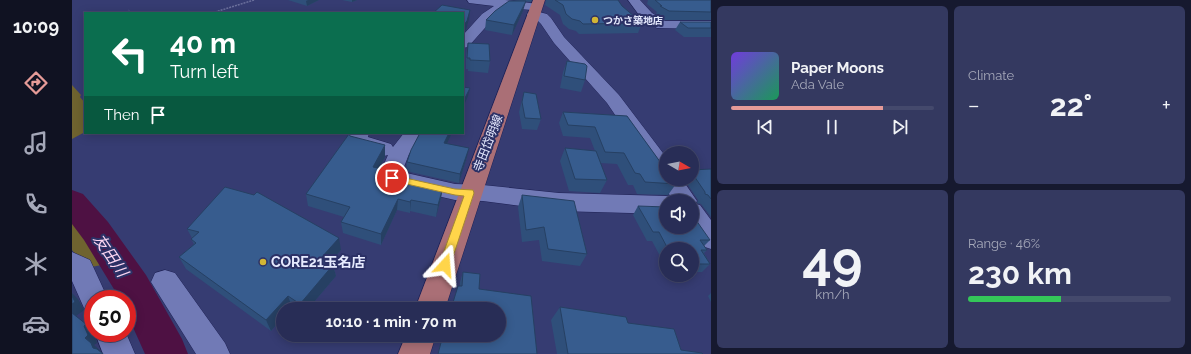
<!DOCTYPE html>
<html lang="en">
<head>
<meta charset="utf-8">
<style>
  body { margin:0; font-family:Raleway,"Noto Sans JP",sans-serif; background:#343960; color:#f1f3f6; height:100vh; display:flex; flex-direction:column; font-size:15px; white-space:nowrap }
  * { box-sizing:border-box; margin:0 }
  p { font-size:13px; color:#a5a8b9 }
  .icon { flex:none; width:22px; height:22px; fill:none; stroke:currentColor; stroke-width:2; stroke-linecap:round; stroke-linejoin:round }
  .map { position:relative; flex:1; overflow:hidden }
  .details { display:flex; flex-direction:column; gap:6px; padding:6px; background:#16192f; width:480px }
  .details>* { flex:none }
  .banner { position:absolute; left:12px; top:12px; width:380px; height:122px; border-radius:0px; box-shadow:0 2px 10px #0003,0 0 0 1px #44496c; background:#0b6e4f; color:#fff; overflow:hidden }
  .needle { width:26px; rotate:99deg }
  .tools { position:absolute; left:587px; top:146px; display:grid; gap:8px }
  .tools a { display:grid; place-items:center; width:40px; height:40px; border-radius:50%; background:#282d56; box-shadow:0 2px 10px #0003,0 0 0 1px #44496c; font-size:20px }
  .speed { position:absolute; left:12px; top:290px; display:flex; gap:8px; font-size:20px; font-weight:700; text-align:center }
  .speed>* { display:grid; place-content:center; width:52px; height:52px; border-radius:50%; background:#282d56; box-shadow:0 2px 10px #0003,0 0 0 1px #44496c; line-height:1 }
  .speed .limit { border:6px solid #d22; background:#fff; color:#111 }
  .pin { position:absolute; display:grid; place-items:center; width:34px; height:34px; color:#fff; margin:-17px; border:2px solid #fff; border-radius:50%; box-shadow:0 1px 4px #0007 }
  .me { position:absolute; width:44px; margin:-22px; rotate:19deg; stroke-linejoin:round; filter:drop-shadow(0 0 3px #0008) }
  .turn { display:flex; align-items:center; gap:14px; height:84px; padding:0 20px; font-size:18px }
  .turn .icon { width:52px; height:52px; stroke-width:2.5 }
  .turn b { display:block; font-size:28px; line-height:34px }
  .then { display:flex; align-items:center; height:38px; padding:0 20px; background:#0003; gap:8px; font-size:15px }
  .big { font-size:30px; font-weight:700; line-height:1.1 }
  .details .card { flex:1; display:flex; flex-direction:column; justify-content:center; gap:6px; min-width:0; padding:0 14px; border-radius:6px; background:#343960 }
  .details .dial { align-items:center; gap:0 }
  .dial b { font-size:52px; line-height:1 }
  .song { display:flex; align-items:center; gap:12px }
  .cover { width:48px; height:48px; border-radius:6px; background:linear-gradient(135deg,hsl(260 70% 55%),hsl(150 70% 35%)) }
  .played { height:4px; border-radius:2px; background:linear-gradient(90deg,#e69b98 75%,#44496c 75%) }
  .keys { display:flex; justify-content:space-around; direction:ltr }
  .heat { display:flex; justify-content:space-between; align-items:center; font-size:22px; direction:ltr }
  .charge { height:6px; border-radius:3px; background:linear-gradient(90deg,#34c759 46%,#44496c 0) }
  .details .tiles { flex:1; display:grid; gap:6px; grid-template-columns:repeat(2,1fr) }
  .trip { position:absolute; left:204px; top:302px; width:230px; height:40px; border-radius:20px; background:#282d56; box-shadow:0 2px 10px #0003,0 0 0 1px #44496c; font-weight:700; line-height:40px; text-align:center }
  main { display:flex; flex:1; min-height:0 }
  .tabs { display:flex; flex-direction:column; width:72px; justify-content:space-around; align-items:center; background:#101222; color:#a5a8b9 }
  .tabs .icon { width:28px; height:28px }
  .tabs .current { color:#e69b98 }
  .tabs b { font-size:18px; color:#f1f3f6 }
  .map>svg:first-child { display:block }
  .green { fill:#6f632f }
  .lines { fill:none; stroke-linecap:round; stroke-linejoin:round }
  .river { fill:#4e1143; fill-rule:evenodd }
  .minor-casing { stroke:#1e2155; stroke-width:1 }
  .major-casing { stroke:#1e2155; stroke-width:1 }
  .path { stroke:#6c719d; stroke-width:1.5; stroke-dasharray:2 1; stroke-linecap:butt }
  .minor { fill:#717ab6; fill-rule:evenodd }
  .major { fill:#aa6f76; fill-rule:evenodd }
  .wall { fill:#2f4f7a }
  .shaded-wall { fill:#264063 }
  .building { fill:#375c8e; stroke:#264063 }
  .route { fill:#ffd54a; stroke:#a68a30 }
  .poi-dot { fill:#d2b635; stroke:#2c3166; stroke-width:1.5 }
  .labels { text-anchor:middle; stroke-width:4; stroke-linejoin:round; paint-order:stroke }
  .far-poi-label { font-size:10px; font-weight:bold; fill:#e6eafe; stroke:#2c3166; text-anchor:start }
  .street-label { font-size:12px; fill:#e6eafe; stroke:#2c3166 }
  .near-poi-label { font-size:14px; font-weight:bold; fill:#e6eafe; stroke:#2c3166; text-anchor:start }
  .near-water-label { font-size:16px; font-style:italic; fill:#fdd6f2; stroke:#2c3166 }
</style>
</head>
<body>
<main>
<nav class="tabs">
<b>10:09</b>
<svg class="icon current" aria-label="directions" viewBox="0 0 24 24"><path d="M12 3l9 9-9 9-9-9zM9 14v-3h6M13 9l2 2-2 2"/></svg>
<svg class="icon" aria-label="music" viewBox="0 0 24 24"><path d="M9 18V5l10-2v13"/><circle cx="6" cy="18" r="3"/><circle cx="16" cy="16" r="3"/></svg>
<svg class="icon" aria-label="phone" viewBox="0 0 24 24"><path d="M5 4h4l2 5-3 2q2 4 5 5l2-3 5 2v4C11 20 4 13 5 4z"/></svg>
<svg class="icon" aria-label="climate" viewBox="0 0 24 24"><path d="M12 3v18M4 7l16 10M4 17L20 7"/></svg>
<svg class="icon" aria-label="car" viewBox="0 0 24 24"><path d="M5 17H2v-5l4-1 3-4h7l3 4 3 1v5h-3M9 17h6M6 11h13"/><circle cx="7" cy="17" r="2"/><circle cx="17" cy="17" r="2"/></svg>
</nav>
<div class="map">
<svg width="639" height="354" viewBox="0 0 639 354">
  <rect width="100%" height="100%" fill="#363c72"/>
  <path class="green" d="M0 85 9 95 8 97 13 103V132L0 139Z
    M0 211 40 263 14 268 0 250Z"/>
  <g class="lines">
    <path class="river" d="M0 190 11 194 36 222 74 275 110 339 116 354H73L55 314V299H48L12 240 0 224Z"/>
    <g class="minor-casing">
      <path id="minor" d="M395 0H433L466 4 468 7 466 10 463 11 475 14 479 18 492 37 547 95 594 157V179H610L625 201 623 204 628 205 639 220V249L630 246 617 227H620V201H594V214L487 211 411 201 383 200 313 184 308 173 316 155 312 156 280 146 276 137 277 133H297L296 137 319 144 321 147 332 133H352L337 154 330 172 383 184 411 185 487 193 594 196 599 197 535 103 482 43 469 24 465 20 456 17 455 14 460 10 435 8 420 20 396 47 391 48V35L410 14 422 6 397 3Z
        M556 0H568L580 13 593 21H639V29L585 28 570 19Z
        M0 252 18 260 36 299H21V312L12 308 0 281Z
        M93 270 103 273 153 343 158 354H124L79 282 83 273Z
        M23 333H54L63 354H31Z"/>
    </g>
    <g class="major-casing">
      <path id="major" d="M461 0H473L373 309H343Z
        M334 335H364L358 354H326Z"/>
    </g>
    <path class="path" d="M56 13 57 10
      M140 13 182 0"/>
    <use href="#minor" class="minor"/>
    <use href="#major" class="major"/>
  </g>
  <path class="wall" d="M216 0H247L235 6Z
    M270 0H285L280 2Z
    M440 0H460L459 2Z
    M474 0H546L550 6 570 23 566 33 507 34 504 31 497 29 491 24 488 15 473 5Z
    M576 0H639V20H593L584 14 585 12 575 4Z
    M451 11 440 35 413 30 414 20Z
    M608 22H639V37H612L603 30Z
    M396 43 418 61 416 73 396 71V69H394V54Z
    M495 61 513 80 509 92 488 88 491 72Z
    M452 92 469 119 465 130 450 129 447 112Z
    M491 112 555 116 604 184 596 195 565 194 561 185H556L545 164 528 163 535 180 528 193 497 191 488 161 493 148 523 151 518 138 491 136 487 123Z
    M348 133H380L375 143 395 157 387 183 334 171 335 162Z
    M278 136 313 157 307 168 312 174 369 198 364 217 338 211V213L325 210 309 245 271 233 269 222 272 217 236 206 234 194Z
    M639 169V217L629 204 625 203 626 200 612 179H620V170Z
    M450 195 515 254 508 266 470 261 467 240 450 242 446 207Z
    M566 206 638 240 632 246 635 250 632 253 638 264 630 272H620V249H594V267L580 241H575L561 215Z
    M115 229 269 250 258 263 261 265 264 276 236 309H223L220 307 199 331 114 269 107 257 122 244 119 239 120 238Z
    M391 272 407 289 388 286V282Z
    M639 293V302L636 296Z
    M488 307 556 323 609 350 631 354H485L479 320Z"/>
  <path class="shaded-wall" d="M236 0H247L235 6 234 1Z
    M280 0H285L280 2Z
    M454 1 451 11 440 35 442 25Z
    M398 10 397 19 394 30 391 33V26Z
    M398 88 396 96 391 108V102Z
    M377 133H380L371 152 372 143Z
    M313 145V157L302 178 301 167Z
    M397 148 395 157 387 183 388 174Z
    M371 187 369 198 364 217 366 205Z
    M326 199 325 210 309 245V234Z
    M339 200 338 211V213V202Z
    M267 238 269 250 252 269 249 258Z
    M261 265 264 276 236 309H230L228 304Z
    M0 293 6 299 12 310 4 316 0 313Z
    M216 296 220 307 218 309H211V317L199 331 194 320Z
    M14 324 21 329V333H22V334L25 343 22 345 32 354 21 348 13 338 12 326Z"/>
  <path class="building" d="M483 0H546L550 6 570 23 511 24 508 21 500 19 494 14 491 5Z
    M583 0H639V12L597 11 588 6H590Z
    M437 1H454L442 25 414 20 423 11Z
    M370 5 398 10 395 21 391 26V13H361Z
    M608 22H639V28H616Z
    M396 43 417 44 418 61 398 60V58H395Z
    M495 61 513 64 515 66 513 80 492 76Z
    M391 87 398 88 391 102Z
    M452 92 464 94 469 119 453 118 450 102Z
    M491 112 555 116 594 170V179H601L604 184 573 182 568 174 563 173 552 153 533 152 523 127 496 125Z
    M348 133H377L372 143 397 148 388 174 335 162 339 150Z
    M277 134 278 136 313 145 301 167 310 169 312 174 371 187 366 205 339 200 338 202 326 199 309 234 269 222 278 207 234 194Z
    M493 148 524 151 535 180 503 179Z
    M639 169V199L636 195 633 194V192L620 173V170Z
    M153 187 182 195 185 192 267 238 249 258 261 265 228 304 216 296 194 320 107 257 124 243 119 239 127 232 115 229Z
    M450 195 502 201 515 254 476 249 472 227 454 230Z
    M566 206 594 207V227H620V220H624L638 240H628L635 250H629L638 264H620V249H596L587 232H581Z
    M391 272 408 274 407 289 459 296 465 354H366L371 335H427V309H379L386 286H390Z
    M0 296 3 302 0 304Z
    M488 307 554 317 556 323 602 329 609 350 630 353 631 354H496Z
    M0 313 14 324 12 326 16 335 13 338 19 343 21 348 25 349 31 354H0Z"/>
  <path class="route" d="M320 175 383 189 401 190 402 193 377 269 373 270 369 269 367 265 392 196 383 195 317 180 316 178 317 176Z"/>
  <g class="poi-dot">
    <circle cx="523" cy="20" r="4"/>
    <circle cx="191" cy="262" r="4"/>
  </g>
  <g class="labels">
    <g class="far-poi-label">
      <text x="531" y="24">つかさ築地店</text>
    </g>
    <g class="street-label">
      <text transform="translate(416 143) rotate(-69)" y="4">寺田岱明線</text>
    </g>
    <g class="near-poi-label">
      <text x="199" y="267">CORE21玉名店</text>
    </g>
    <g class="near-water-label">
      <text transform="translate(39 255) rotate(56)" y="6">友田川</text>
    </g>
  </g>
</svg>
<div class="tools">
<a><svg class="needle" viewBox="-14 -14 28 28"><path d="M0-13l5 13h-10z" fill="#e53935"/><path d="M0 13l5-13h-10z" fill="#a5a8b9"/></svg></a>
<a><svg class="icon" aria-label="sound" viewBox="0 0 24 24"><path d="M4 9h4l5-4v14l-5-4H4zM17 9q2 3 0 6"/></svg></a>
<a><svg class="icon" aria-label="search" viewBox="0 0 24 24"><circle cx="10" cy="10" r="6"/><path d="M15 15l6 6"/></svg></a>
</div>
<div class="speed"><div class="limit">50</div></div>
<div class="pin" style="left:320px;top:178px;background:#d93025"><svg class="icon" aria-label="arrive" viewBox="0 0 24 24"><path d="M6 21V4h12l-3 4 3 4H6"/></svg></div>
<svg class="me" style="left:373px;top:265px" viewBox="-20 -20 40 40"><path d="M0-17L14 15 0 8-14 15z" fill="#ffd54a" stroke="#fff" stroke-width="4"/></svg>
<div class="trip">10:10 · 1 min · 70 m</div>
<div class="banner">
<div class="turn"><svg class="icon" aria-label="left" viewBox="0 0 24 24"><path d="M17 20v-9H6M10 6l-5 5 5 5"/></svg><div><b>40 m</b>Turn left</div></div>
<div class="then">Then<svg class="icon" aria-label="arrive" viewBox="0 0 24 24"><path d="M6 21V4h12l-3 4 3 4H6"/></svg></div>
</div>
</div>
<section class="details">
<div class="tiles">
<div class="card">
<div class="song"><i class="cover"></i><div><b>Paper Moons</b><p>Ada Vale</p></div></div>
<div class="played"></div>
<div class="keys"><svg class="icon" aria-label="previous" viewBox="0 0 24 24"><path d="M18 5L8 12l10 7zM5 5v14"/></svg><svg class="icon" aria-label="pause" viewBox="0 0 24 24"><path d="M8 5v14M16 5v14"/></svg><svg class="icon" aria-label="next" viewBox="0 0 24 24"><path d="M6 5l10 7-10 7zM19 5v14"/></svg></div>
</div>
<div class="card"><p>Climate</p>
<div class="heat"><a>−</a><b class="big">22°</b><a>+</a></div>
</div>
<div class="card dial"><b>49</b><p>km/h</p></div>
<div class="card"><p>Range · 46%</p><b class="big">230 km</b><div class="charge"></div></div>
</div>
</section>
</main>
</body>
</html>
